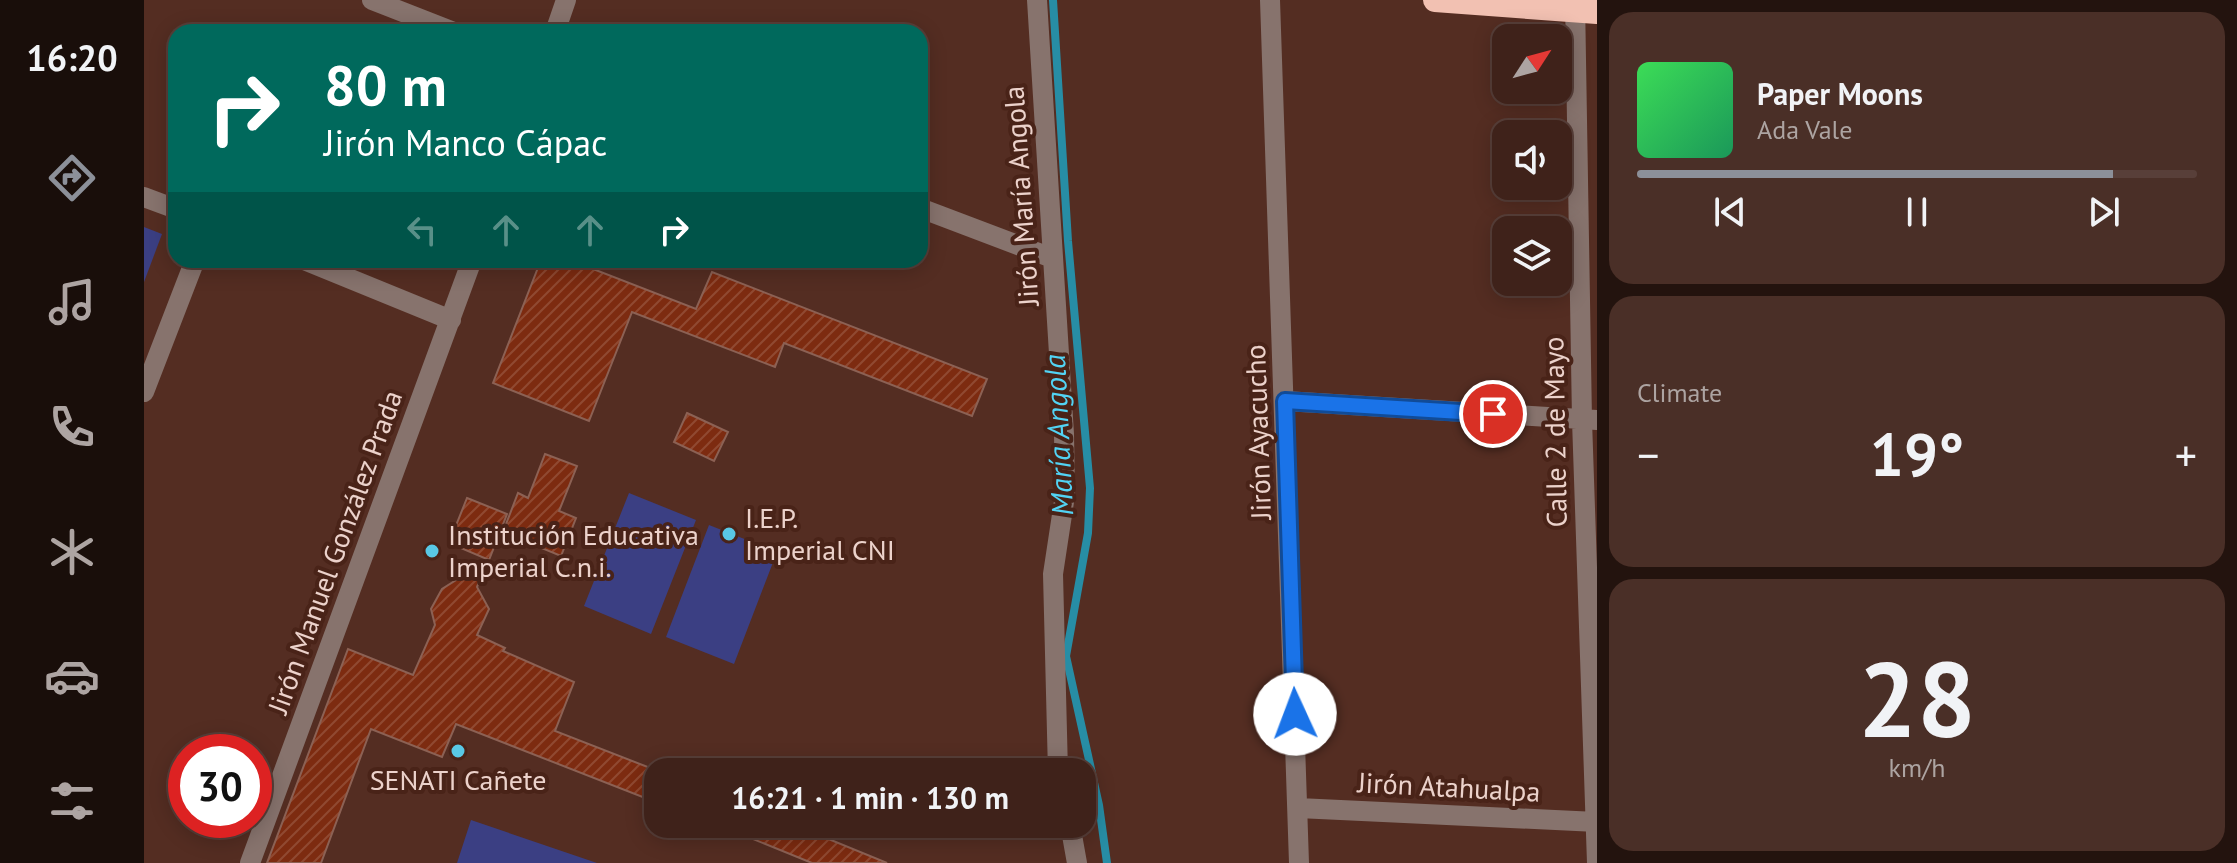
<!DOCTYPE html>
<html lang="en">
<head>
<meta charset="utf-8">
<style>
  body { margin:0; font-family:"PT Sans",sans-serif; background:#4a2f27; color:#f1f3f6; height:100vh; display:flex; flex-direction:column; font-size:30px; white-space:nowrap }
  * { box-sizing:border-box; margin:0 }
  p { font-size:26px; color:#ada4a2 }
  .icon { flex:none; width:44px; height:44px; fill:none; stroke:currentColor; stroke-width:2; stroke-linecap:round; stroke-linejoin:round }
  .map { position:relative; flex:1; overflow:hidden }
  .sheet { display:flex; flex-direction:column; gap:12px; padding:12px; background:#23130e; width:640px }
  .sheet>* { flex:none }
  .guide { position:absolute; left:24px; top:24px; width:760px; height:244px; border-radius:24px; box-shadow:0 4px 20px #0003,0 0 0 2px #583f39; background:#00695c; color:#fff; overflow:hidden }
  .needle { width:52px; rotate:54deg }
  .tools { position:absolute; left:1348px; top:24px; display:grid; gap:16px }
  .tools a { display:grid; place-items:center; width:80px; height:80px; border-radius:16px; background:#3f221a; box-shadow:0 4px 20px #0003,0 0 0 2px #583f39; font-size:40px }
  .speed { position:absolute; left:24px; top:734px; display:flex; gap:16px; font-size:40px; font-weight:700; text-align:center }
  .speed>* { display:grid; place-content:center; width:104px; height:104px; border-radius:50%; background:#3f221a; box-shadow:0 4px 20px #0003,0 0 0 2px #583f39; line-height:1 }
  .speed .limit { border:12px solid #d22; background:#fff; color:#111 }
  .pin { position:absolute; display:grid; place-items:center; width:68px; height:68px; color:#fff; margin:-34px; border:4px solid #fff; border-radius:50%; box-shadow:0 2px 8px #0007 }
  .me { position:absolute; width:88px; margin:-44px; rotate:358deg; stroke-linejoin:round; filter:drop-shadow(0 0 6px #0008) }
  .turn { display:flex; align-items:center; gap:28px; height:168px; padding:0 24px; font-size:36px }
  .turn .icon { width:104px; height:104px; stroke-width:2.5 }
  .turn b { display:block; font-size:56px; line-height:68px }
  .lanes { display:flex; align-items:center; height:76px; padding:0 24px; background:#0003; justify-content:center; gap:40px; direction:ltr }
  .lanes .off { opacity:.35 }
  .big { font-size:60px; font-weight:700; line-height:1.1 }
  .sheet .widget { flex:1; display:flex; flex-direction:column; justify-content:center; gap:12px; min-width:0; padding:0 28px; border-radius:24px; background:#4a2f27 }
  .sheet .dial { align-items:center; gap:0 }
  .dial b { font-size:104px; line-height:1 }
  .song { display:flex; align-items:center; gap:24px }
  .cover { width:96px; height:96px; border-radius:12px; background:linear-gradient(135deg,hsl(130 70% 55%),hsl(150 70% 35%)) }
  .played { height:8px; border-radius:4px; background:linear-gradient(90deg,#8c9099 85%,#583f39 85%) }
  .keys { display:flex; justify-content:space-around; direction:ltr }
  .heat { display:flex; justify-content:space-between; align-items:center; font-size:44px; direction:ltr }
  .trip { position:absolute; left:500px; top:758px; width:452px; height:80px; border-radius:24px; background:#3f221a; box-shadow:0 4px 20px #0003,0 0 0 2px #583f39; font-weight:700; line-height:80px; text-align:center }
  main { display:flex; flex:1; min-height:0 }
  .dock { display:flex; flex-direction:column; width:144px; justify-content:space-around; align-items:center; background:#190e0a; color:#ada4a2 }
  .dock .icon { width:56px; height:56px }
  .dock .selected { color:#8c9099 }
  .dock b { font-size:36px; color:#f1f3f6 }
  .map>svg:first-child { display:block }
  .green { fill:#3b3f83 }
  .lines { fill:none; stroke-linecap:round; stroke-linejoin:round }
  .stream { stroke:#278da5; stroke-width:8 }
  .building { fill:url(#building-hatch); stroke:#8c6154; stroke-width:2 }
  .minor { stroke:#87736d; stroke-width:20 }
  .highway { stroke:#f2c1b2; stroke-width:24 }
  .route-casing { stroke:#114b97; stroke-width:20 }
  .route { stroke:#1a73e8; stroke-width:14 }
  .poi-dot { fill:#59c8e5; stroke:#492318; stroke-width:3 }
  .labels { text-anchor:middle; stroke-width:8; stroke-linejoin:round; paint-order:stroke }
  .street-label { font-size:28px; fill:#ecd2cb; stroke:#492318 }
  .poi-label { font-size:28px; fill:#ecd2cb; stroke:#492318; text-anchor:start }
  .water-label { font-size:30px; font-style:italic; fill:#52d3f4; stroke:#492318 }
</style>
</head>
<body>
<main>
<nav class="dock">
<b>16:20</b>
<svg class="icon selected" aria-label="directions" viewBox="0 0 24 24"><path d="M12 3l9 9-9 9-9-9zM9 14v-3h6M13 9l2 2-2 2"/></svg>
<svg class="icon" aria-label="music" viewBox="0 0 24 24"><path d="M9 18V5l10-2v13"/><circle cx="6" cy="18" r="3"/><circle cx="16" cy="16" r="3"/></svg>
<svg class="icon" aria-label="phone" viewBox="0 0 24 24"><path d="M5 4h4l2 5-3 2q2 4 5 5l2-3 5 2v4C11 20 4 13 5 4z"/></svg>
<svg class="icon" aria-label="climate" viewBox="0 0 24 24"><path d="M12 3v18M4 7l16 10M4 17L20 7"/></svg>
<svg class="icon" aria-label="car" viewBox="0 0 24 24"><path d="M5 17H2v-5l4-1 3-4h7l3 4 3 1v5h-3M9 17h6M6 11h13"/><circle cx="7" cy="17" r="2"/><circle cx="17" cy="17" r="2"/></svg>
<svg class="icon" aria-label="filters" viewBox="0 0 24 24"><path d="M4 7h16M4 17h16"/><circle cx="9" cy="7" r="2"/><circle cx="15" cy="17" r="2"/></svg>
</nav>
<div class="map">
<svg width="1453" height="863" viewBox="0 0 1453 863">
  <defs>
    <pattern id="building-hatch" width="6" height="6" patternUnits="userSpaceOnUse" patternTransform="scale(2)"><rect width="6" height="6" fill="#7d2b10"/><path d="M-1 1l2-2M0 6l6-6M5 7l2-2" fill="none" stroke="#904931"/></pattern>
  </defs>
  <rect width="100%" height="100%" fill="#542d22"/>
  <path class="green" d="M0 227 18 234 0 282Z
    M485 493 552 520 507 634 440 606Z
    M565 525 633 552 590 664 522 637Z
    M327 820 453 863H313Z"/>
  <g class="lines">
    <path class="stream" d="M909 0 924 241 946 488 944 533 922 656 955 805 963 863"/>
  </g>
  <path class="building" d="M397 260H426L552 309 568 272 843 379 828 416 640 343 631 367 488 312 445 421 349 383Z
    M543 413 584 432 570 461 530 442Z
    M401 454 433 466 415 511 432 518 417 556 359 532 374 493 384 498Z
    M323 498 363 514 345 560 305 543Z
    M344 560 333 587 345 609 333 635 361 648 359 651 430 682 411 731 514 771V803L312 724 298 757 227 729 177 863H123L204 649 269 675 291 625 287 609 298 589Z
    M572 824H648L743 863H668Z"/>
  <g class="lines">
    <path class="minor" d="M228 0 310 32
      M893 0 920 434 921 495 909 574 914 772
      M1126 0 1155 863
      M1431 0 1438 420 1453 863
      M411 32 422 0
      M0 197 32 209
      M776 208 908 258
      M160 260 307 320
      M0 392 51 260
      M1141 401 1453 420
      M1154 808 1453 822
      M926 824 933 863
      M106 863 328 260"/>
    <path class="highway" d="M1291 0 1453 12"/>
  </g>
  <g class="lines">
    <g class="route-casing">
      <path id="route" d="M1151 714 1141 401 1349 414"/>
    </g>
    <use href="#route" class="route"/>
  </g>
  <g class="poi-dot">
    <circle cx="585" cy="534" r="8"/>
    <circle cx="288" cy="551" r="8"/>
    <circle cx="314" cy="751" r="8"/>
  </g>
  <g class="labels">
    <g class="street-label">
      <text transform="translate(877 196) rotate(-94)" y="10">Jirón María Angola</text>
      <text transform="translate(1114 432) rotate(-92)" y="10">Jirón Ayacucho</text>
      <text transform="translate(1411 432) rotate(-91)" y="10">Calle 2 de Mayo</text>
      <text transform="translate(191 552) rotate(-70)" y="10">Jirón Manuel González Prada</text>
      <text transform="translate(1305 787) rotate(3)" y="10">Jirón Atahualpa</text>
    </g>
    <g class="poi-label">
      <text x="601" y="528">I.E.P.<tspan x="601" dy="32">Imperial CNI</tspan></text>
      <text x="304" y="545">Institución Educativa<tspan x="304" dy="32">Imperial C.n.i.</tspan></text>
      <text x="314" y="790" text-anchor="middle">SENATI Cañete</text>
    </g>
    <g class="water-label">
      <text transform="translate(915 435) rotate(-93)" y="10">María Angola</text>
    </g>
  </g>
</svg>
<div class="tools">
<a><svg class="needle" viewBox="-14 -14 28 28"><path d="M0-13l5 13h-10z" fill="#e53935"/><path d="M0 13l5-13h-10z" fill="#ada4a2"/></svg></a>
<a><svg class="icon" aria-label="sound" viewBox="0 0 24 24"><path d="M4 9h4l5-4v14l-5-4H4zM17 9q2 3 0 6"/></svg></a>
<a><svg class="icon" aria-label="layers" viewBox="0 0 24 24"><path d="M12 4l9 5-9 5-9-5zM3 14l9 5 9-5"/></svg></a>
</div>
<div class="speed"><div class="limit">30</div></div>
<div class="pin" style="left:1349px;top:414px;background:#d93025"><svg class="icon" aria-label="arrive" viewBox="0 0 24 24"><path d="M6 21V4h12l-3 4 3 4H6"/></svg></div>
<svg class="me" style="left:1151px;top:714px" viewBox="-20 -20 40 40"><circle r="19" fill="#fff"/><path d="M0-13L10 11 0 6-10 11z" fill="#1a73e8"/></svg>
<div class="trip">16:21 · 1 min · 130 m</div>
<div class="guide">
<div class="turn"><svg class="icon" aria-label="right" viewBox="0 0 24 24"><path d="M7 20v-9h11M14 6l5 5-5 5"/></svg><div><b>80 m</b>Jirón Manco Cápac</div></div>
<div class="lanes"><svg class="icon off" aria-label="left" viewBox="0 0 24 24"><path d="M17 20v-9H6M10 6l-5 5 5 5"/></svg><svg class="icon off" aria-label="ahead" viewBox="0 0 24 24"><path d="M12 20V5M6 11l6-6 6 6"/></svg><svg class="icon off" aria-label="ahead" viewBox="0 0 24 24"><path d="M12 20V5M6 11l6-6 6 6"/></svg><svg class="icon" aria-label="right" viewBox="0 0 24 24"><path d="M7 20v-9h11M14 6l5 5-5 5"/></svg></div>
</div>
</div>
<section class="sheet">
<div class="widget">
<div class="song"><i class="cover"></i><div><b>Paper Moons</b><p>Ada Vale</p></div></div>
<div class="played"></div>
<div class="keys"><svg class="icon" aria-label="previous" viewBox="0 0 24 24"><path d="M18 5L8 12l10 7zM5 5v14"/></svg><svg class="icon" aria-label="pause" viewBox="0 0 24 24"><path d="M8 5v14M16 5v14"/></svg><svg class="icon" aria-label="next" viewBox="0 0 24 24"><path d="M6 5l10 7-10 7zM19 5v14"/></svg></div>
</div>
<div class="widget"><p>Climate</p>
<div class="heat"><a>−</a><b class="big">19°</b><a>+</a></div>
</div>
<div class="widget dial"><b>28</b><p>km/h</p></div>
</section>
</main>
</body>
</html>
